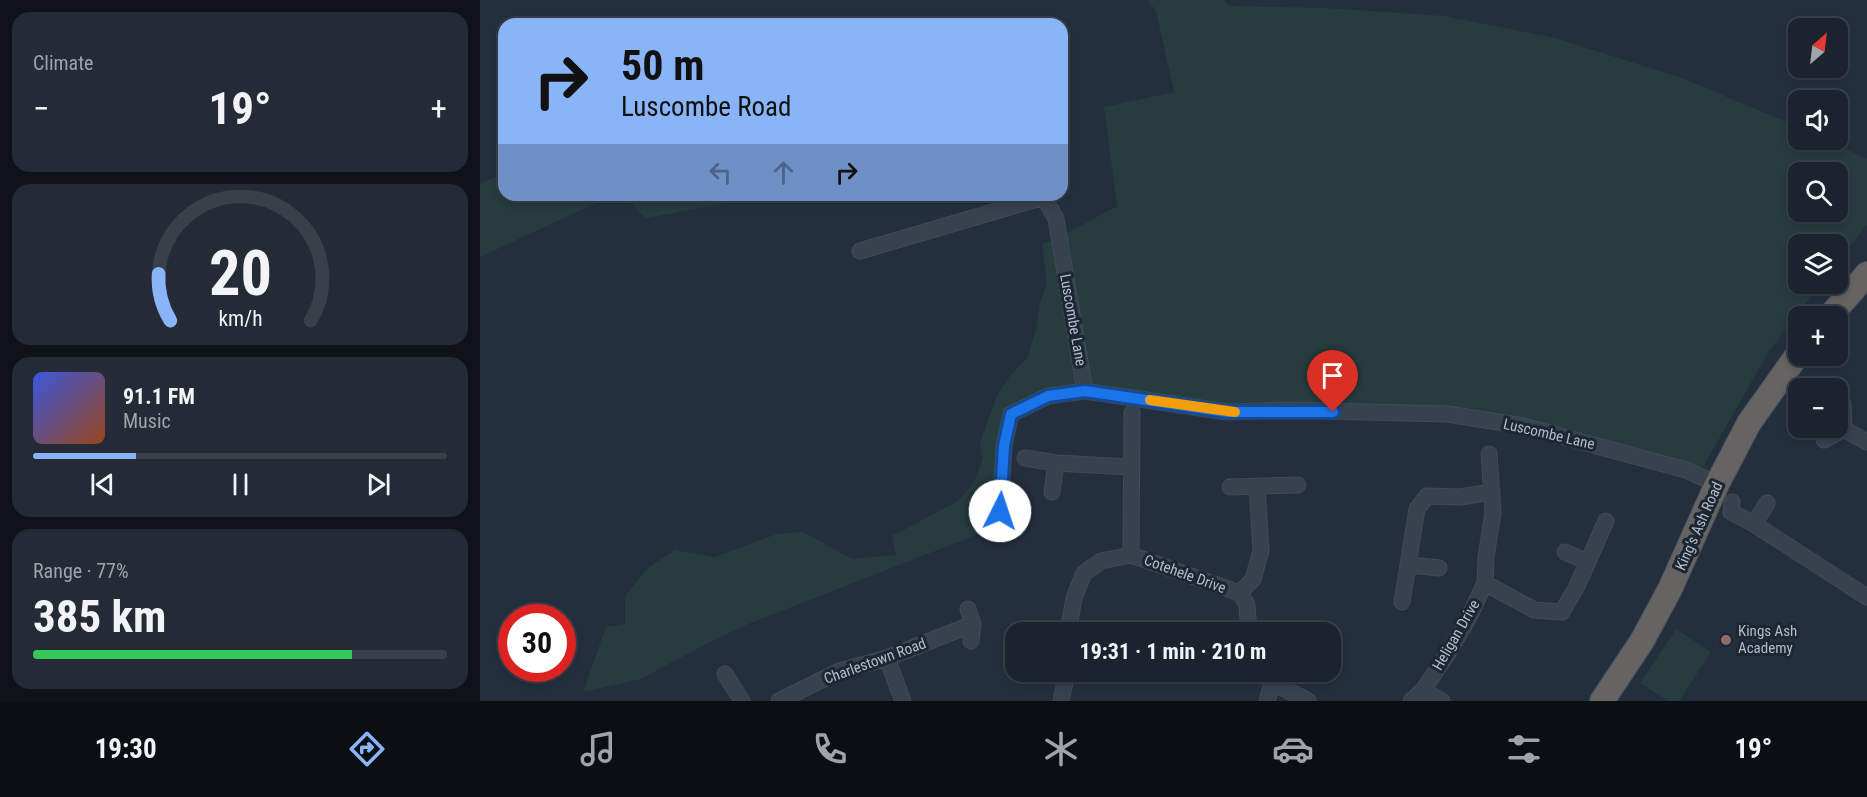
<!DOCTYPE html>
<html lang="en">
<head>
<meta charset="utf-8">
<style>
  body { margin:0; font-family:"Roboto Condensed",sans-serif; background:#242b36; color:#f1f3f6; height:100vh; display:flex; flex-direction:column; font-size:22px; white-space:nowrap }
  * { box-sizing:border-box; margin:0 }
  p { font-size:20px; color:#a0a4aa }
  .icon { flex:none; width:33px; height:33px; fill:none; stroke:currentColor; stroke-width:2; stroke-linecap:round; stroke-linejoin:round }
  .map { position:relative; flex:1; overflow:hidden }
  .details { display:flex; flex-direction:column; gap:12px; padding:12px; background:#0f1319; width:480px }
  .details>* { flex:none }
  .guide { position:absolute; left:18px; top:18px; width:570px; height:183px; border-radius:18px; box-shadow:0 3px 9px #0003,0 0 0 2px #39404a; background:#8ab4f8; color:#111; overflow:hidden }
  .needle { width:39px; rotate:28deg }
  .buttons { position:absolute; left:1308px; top:18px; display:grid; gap:12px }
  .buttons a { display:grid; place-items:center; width:60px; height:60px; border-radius:12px; background:#1b232e; box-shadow:0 3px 9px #0003,0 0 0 2px #39404a; font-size:30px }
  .speed { position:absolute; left:18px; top:604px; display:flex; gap:12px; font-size:30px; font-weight:700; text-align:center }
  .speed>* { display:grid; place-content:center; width:78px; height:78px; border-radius:50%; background:#1b232e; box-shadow:0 3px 9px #0003,0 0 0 2px #39404a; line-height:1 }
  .speed .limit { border:9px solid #d22; background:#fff; color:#111 }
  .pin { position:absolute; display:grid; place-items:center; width:51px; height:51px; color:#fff; margin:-62px -26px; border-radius:50% 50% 50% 0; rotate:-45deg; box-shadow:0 0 6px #0007 }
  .pin .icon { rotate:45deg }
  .me { position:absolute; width:66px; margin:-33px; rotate:4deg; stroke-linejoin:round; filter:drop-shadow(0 0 4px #0008) }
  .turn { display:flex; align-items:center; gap:21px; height:126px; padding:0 24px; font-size:27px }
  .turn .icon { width:78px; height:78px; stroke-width:2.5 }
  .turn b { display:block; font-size:42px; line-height:51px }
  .lanes { display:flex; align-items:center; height:57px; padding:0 24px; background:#0003; justify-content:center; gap:30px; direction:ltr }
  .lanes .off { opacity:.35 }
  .big { font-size:45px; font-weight:700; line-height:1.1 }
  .details .widget { flex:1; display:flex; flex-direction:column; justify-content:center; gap:9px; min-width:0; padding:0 21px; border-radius:18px; background:#242b36 }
  .details .dial { align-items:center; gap:0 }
  .dial svg { height:156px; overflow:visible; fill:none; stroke:#39404a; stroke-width:7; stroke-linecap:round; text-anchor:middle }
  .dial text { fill:#f1f3f6; stroke:none }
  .song { display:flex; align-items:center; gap:18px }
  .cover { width:72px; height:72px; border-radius:9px; background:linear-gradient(135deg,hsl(230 70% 55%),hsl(20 70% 35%)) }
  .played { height:6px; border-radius:3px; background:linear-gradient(90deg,#8ab4f8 25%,#39404a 25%) }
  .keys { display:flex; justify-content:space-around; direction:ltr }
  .heat { display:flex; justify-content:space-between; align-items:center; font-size:33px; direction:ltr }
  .charge { height:9px; border-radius:4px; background:linear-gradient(90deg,#34c759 77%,#39404a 0) }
  .trip { position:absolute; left:525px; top:622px; width:336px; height:60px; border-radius:18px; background:#1b232e; box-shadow:0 3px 9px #0003,0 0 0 2px #39404a; font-weight:700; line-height:60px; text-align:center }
  .menu { display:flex; height:96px; justify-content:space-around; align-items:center; background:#0b0e12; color:#a0a4aa }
  .menu .icon { width:42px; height:42px }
  .menu .selected { color:#8ab4f8 }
  .menu b { font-size:27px; color:#f1f3f6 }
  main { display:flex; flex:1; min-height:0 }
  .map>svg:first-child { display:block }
  .green { fill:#263c3f; fill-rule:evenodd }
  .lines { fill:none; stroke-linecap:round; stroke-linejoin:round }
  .minor-casing { stroke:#414a57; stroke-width:17 }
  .trunk-casing { stroke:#434c59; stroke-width:26 }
  .minor { stroke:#38414e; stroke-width:15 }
  .trunk { stroke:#656462; stroke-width:24 }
  .route-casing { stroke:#114b97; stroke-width:15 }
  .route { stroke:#1a73e8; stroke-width:10 }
  .slow { stroke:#f59e0b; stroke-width:10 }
  .education-dot { fill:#8d6e63; stroke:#1d2633; stroke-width:2 }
  .labels { text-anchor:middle; stroke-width:6; stroke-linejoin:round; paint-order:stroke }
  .street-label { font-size:15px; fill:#b4bcc9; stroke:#1d2633 }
  .poi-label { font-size:15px; fill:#b4bcc9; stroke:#1d2633; text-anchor:start }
</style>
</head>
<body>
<main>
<section class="details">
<div class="widget"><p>Climate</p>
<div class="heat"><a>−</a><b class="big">19°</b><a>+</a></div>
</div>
<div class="widget dial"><svg viewBox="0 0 100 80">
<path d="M14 69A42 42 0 1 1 86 69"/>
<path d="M14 69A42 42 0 0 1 8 45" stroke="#8ab4f8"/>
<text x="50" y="56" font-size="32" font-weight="700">20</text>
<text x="50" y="72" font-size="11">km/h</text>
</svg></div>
<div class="widget">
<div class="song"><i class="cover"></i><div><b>91.1 FM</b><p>Music</p></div></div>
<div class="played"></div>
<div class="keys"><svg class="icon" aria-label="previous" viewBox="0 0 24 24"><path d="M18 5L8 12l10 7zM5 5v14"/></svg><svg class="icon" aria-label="pause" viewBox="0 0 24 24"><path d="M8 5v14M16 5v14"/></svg><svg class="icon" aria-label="next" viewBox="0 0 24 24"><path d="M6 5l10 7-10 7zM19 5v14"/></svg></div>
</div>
<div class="widget"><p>Range · 77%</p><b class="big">385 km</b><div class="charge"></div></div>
</section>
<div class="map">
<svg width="1387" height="701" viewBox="0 0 1387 701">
  <rect width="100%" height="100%" fill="#242f3e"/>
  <path class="green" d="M668 0H744L749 6 846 8 964 16 1075 38 1202 78 1318 127V140H1347L1387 159V225L1358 262V244H1318V284H1340L1289 351 1223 467 1208 465 1044 420 747 405 709 400 612 384 586 234 637 206 624 107 694 92 676 11ZM1318 172H1358V212H1318Z
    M24 173V195H133L0 257V184Z
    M143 195H251L253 202 166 218Z
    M575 240 601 387 530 410 514 528 268 624 224 645 161 679 103 692 126 627 145 624V596L168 568 195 550 235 557 297 534 323 532 372 559 416 555 412 536 478 501 494 483 503 458 500 443 517 395 530 376 547 358 556 330 560 303 567 283 562 244Z
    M1196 629 1231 652 1199 701H1188L1160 683Z"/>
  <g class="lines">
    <g class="minor-casing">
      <path id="minor" d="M380 251 564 197 576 219 605 391
        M1363 403 1364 429
        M1344 440 1364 429 1387 442
        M545 458 576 463 650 467
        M750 487 818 485
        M572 492 576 463
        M1252 502 1251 512 1274 524 1387 597
        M1274 524 1287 503
        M519 533 524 446 531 414 568 396 605 391 747 412 808 410 967 414 1043 426 1206 470 1237 484
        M1085 552 1108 562
        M651 555 652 413
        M929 565 959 568
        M1005 583 1054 610 1082 612 1097 586 1126 521
        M760 593 773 579 781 551 777 486
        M922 602 937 509 947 496 980 497 1012 492
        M488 609 493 624 491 641
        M588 633 594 598 604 573 621 561 651 555 760 593 767 605 769 633
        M407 658 423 701
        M783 672C794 686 812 692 828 701
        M245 674 262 701
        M943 690 962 701
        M299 701 360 671 407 658 493 624
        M581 701 587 672
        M787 701 792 683
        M931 701 943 690 968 653 988 619 1005 583 1006 557 1013 513 1009 454"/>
    </g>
    <g class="trunk-casing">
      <path id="trunk" d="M1350 316 1387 274
        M1122 701 1162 641 1190 589 1237 484 1269 423 1318 354"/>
    </g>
    <use href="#minor" class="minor"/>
    <use href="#trunk" class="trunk"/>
  </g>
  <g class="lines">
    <g class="route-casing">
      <path id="route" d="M520 511 524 446 531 414 568 396 605 391 747 412H853"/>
    </g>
    <use href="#route" class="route"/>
    <path class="slow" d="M670 400 755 412"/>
  </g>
  <circle class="education-dot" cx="1246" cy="640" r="6"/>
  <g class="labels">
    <g class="street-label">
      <text transform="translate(593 320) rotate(80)" y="5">Luscombe Lane</text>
      <text transform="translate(1069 434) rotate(13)" y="5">Luscombe Lane</text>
      <text transform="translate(1219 526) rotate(-66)" y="5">King's Ash Road</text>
      <text transform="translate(705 574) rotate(20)" y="5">Cotehele Drive</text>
      <text transform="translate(976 635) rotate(-60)" y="5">Heligan Drive</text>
      <text transform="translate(395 661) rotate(-20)" y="5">Charlestown Road</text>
    </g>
    <g class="poi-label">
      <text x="1258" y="636">Kings Ash<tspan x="1258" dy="17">Academy</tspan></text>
    </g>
  </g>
</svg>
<div class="buttons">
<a><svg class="needle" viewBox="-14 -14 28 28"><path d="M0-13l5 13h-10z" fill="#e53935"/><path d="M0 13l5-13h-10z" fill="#a0a4aa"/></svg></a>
<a><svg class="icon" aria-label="sound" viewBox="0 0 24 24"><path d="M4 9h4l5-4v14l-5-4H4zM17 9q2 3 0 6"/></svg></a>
<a><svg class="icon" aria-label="search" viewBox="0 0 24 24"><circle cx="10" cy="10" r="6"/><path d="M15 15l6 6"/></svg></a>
<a><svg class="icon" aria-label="layers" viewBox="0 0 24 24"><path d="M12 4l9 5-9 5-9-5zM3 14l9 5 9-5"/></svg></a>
<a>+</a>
<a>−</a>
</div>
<div class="speed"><div class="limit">30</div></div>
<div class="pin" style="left:853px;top:412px;background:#d93025"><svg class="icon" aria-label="arrive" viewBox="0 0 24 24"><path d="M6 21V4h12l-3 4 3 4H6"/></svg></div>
<svg class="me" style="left:520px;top:511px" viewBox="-20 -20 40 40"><circle r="19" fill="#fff"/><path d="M0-13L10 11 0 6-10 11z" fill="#1a73e8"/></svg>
<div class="trip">19:31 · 1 min · 210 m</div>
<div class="guide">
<div class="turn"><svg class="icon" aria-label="right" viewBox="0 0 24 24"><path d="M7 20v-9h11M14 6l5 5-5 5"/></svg><div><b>50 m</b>Luscombe Road</div></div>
<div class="lanes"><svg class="icon off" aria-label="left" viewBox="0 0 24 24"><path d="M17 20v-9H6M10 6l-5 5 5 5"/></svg><svg class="icon off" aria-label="ahead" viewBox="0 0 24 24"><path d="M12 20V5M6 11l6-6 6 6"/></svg><svg class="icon" aria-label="right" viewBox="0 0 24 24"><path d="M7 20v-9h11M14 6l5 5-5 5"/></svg></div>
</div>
</div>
</main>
<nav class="menu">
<b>19:30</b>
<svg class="icon selected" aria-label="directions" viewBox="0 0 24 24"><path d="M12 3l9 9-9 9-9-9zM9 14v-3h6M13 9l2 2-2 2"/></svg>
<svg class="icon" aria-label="music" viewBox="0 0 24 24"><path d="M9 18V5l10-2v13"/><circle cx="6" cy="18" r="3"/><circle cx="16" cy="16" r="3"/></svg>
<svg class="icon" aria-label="phone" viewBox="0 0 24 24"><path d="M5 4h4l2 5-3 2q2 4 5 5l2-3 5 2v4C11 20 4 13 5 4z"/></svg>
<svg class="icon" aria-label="climate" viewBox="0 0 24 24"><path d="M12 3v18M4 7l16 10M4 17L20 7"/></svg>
<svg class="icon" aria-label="car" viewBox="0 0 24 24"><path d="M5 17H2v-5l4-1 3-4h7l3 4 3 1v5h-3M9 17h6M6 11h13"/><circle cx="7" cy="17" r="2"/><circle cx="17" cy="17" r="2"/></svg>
<svg class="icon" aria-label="filters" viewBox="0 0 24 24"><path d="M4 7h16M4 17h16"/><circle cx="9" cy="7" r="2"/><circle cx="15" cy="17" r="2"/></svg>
<b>19°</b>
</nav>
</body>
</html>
